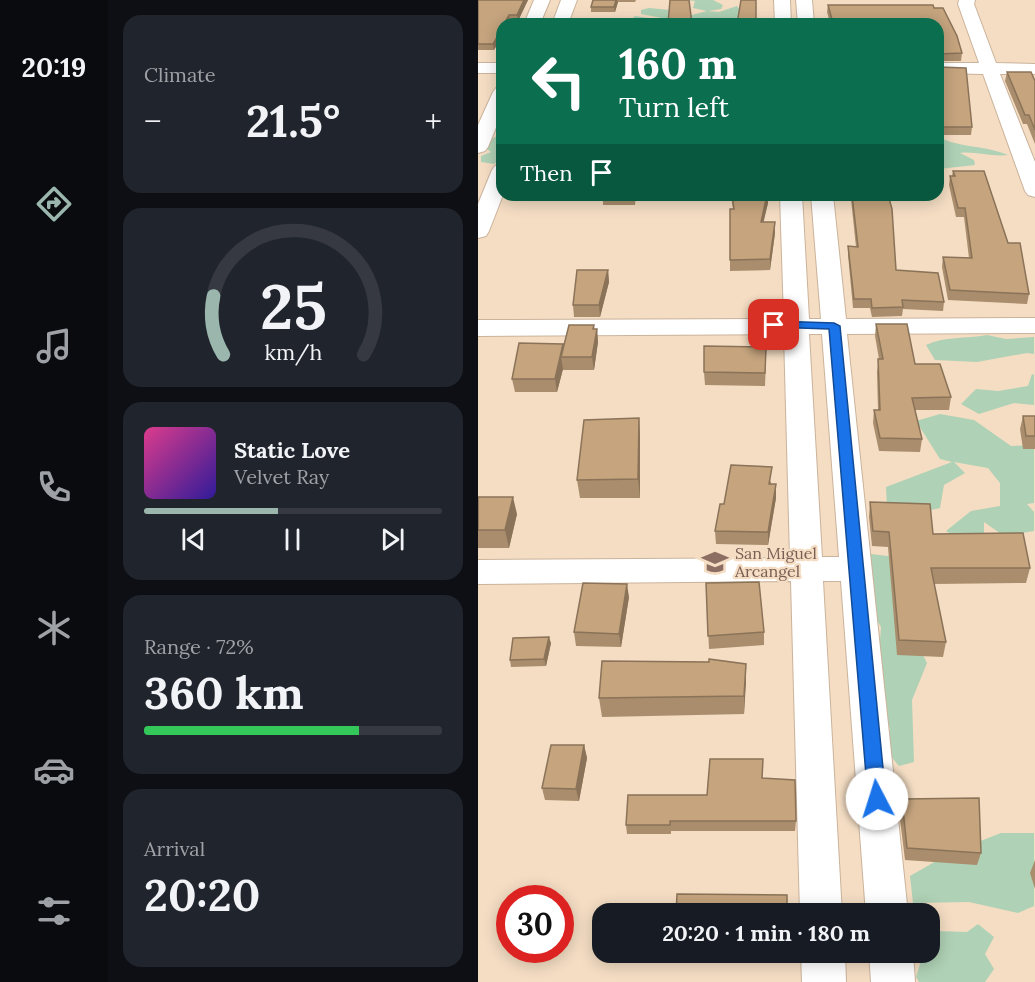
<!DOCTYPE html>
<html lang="en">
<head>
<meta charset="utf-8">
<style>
  body { margin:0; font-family:Lora,serif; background:#20242c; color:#f1f3f6; height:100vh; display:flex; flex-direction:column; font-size:22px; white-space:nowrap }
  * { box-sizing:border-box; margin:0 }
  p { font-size:20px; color:#9ea1a6 }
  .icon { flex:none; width:33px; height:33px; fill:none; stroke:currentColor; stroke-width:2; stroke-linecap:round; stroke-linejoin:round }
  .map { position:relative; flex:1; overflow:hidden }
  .details { display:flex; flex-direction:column; gap:15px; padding:15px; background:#0d0f14; width:370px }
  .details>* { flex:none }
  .top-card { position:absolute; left:18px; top:18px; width:448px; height:183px; border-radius:18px; box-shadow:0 3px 15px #0003; background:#0b6e4f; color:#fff; overflow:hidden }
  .speed { position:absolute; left:18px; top:885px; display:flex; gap:12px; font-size:30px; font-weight:700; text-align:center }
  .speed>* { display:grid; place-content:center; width:78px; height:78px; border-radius:50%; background:#171b24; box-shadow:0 3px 15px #0003; line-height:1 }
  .speed .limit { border:9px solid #d22; background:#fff; color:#111 }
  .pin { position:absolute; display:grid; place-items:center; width:51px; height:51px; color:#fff; margin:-26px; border-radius:12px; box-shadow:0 3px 9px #0006 }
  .me { position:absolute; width:66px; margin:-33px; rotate:355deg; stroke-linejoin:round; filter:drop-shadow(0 0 4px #0008) }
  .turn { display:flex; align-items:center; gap:21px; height:126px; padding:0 24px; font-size:27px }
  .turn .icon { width:78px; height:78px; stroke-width:2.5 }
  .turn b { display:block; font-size:42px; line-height:51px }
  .then { display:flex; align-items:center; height:57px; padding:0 24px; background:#0003; gap:12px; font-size:22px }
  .big { font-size:45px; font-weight:800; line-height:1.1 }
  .details .tile { flex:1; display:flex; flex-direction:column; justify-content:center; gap:9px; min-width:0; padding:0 21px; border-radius:18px; background:#20242c }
  .details .dial { align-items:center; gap:0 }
  .dial svg { height:156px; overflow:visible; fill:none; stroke:#363941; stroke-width:7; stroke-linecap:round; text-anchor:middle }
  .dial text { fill:#f1f3f6; stroke:none }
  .song { display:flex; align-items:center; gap:18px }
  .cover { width:72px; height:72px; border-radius:9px; background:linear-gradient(135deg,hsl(330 70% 55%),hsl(250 70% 35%)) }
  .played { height:6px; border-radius:3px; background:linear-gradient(90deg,#9bb6ad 45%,#363941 45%) }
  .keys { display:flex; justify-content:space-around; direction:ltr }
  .heat { display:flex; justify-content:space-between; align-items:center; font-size:33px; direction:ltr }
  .charge { height:9px; border-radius:4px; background:linear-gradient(90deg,#34c759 72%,#363941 0) }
  .trip { position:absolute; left:114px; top:903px; width:348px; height:60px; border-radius:18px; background:#171b24; box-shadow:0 3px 15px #0003; font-weight:800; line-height:60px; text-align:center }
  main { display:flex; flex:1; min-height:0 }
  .tabs { display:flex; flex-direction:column; width:108px; justify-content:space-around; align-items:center; background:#090b0e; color:#9ea1a6 }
  .tabs .icon { width:42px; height:42px }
  .tabs .on { color:#9bb6ad }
  .tabs b { font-size:27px; color:#f1f3f6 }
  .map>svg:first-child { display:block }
  .green { fill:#afd1b5 }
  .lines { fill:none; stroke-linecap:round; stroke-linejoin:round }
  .street-casing { stroke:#cab39b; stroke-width:2 }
  .street { fill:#fff; fill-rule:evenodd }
  .wall { fill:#a98d6c }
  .shaded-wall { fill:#8a7358 }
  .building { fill:#c5a47e; stroke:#8a7358; stroke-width:1.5 }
  .route { fill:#1a73e8; stroke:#114b97; stroke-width:1.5 }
  .labels { text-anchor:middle; stroke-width:4.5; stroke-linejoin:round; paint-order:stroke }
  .education-label { font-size:16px; fill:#785e54; stroke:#f4ddc3; text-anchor:start }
</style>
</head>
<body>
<main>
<nav class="tabs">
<b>20:19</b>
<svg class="icon on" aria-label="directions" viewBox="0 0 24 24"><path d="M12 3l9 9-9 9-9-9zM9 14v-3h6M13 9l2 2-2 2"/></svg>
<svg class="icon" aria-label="music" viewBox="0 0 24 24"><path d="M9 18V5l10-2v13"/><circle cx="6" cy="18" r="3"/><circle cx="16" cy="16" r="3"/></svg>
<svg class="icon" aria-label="phone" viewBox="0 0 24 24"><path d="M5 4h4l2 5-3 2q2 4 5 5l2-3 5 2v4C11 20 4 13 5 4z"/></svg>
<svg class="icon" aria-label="climate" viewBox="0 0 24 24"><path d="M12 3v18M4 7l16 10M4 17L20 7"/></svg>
<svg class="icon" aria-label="car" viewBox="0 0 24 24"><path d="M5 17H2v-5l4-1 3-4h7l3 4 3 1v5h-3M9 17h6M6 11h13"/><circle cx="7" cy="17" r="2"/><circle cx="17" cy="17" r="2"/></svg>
<svg class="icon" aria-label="filters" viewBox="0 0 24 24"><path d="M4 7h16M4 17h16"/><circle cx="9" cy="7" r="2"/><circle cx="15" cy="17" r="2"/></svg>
</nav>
<section class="details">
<div class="tile"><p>Climate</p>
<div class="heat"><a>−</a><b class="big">21.5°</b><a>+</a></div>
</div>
<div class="tile dial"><svg viewBox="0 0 100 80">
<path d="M14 69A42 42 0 1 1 86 69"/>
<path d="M14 69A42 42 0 0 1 9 39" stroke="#9bb6ad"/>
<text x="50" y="56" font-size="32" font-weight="700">25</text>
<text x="50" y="72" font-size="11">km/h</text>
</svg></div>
<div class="tile">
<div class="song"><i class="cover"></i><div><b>Static Love</b><p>Velvet Ray</p></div></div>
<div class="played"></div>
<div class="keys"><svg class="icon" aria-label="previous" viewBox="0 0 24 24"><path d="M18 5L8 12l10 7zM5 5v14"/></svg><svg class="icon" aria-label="pause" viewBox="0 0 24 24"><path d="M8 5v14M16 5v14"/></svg><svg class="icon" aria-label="next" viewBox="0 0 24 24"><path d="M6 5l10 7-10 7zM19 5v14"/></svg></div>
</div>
<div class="tile"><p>Range · 72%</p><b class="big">360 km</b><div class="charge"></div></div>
<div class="tile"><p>Arrival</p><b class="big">20:20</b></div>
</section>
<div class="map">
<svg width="557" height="982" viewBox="0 0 557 982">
  <rect width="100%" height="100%" fill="#f4ddc3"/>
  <path class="green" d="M208 0H235L245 5 243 9 230 11 241 12 259 6 272 24H209L206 17 229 11 215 8 217 1Z
    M171 8 192 10 205 24H156L152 21 157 16 184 20V18L163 14V10Z
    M24 107V159L16 164 3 162V156L13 152 3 145 19 136V130L12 124Z
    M460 137C483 148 505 145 530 155 513 157 498 151 482 153L496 160 497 165 461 169Z
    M509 335 528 339 556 337V354L549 353 499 362 457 360 448 345C466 336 488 339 509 335Z
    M554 374 556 375V405L536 403 501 414 483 404 498 389 520 391 550 386Z
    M462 414 496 420 533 446 556 445V503L549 504 556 512V531L526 536 506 522V539L486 543 468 531 493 511 522 506V483L510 468 476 462 487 473 466 485 462 508 444 512 409 507 408 487 474 462 462 459 438 421Z
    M393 554 418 557 430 625 449 663 434 700 436 762 421 766 405 747 412 730 405 702 401 654 403 627 391 607 383 569Z
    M523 833H556V906L540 913 491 902 435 903 432 876 472 853Z
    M500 924 516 937 507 954 516 969 507 982H441L438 977 445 954 452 952V942L458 931 489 932Z"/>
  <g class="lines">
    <g class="street-casing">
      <path id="street" d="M56 0H72L62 24H46Z
        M83 0H99L90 24H74Z
        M296 0H312L313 24H297Z
        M318 0H334L336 24H320Z
        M481 0H497L496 4 518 63 557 64V74H522L557 162V197L550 195 547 191 505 74 460 73V63H501L480 4Z
        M0 63H24V73H0Z
        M24 87V113L10 147 7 151 0 153V125L15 92 18 88Z
        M24 164 25 195 11 231 8 236 0 238V204L14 170 17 166Z
        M302 195H324L331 319H343L333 195H355L368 319 557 318V333L369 334 430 914H388L363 581H345L364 914H322L313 581 0 584V560L312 558 306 334 0 336V320L306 319ZM331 334H344L361 557H344Z
        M323 952H367L368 982H324Z
        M391 952H435L437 982H393Z"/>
    </g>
    <use href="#street" class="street"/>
  </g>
  <path class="wall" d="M0 0H50L40 21H32L16 50H0Z
    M106 0H158L157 2H140L137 12H113V7L115 0Z
    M350 5H455L456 8H465L479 36 484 53 483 61H460V24H338V23H352L349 12Z
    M460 67 494 127 493 135H461Z
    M529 72 557 81V144L549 124H545L527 81Z
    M475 171 530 243 551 294 549 304 470 300 464 267 465 257 491 258 486 217H478L471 185 472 176H474Z
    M158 195 157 205H125V199Z
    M253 195H290V203L285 222H297V233L292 270 252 271V209H255Z
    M360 195H410L418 270 466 302 465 311 425 309 424 316 394 317 392 308H375L370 255V246L378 247 373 199H361Z
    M130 270 131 282 122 317H96L95 305Z
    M398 324 437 364 473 397 471 410H437L444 439 442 452 401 451 395 423 396 410H400L399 372 401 359 397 336Z
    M116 325V329H119L120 342 116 370H85V369L79 392H37L34 379 85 344Z
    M288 360 287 386 227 385 226 372Z
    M545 416H557V449H545L542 429Z
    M161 418 162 436V498H102L99 480Z
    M293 481V484L298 498 290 545 238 544 237 531 246 504Z
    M0 497 39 514 31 548H0Z
    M392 502 455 534 552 568 548 583 456 584 468 642 465 657 419 655 410 547 394 546 391 517Z
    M228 583 286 632V645L231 649Z
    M151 597 143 647 98 646 96 632Z
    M73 643 68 666 33 667 32 660Z
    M268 664 266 714 124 717 121 698Z
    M106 745 109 758 101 801 67 800 64 788Z
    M285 778 318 821 317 831H193V834H149L148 825 229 795Z
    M424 799 503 853 499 865 427 860 421 811Z
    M557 860V889L552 873Z
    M197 952H309V959L198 962Z"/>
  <path class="shaded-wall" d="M46 0H50L40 21 39 15Z
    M138 0H139L140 2 137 12 136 7Z
    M31 15 32 21 30 24H26Z
    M24 28V35L16 50 15 44Z
    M289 195 290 203 283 233V222Z
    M297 222V233L292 270V259Z
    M130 270 131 282 122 317 121 305Z
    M116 325 117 337 119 329 120 342 116 370 114 357 115 329Z
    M85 344 83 357 85 369 79 392 77 379Z
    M161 418 162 436V498L160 479Z
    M298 484V498L290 545V532Z
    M35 497 39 514 31 548 27 530Z
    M149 584 151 597 143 647 141 634Z
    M71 637 73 643 68 666 66 659Z
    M268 664V683L266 714V696Z
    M106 745 109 758 101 801 98 789Z"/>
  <path class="building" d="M0 0H46L39 15H31L26 24H24V28L15 44H0Z
    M115 0H138L136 7H113Z
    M192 0H211L214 24H190Z
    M263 0H278V24H259Z
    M350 5H455L456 8H465L479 36 484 53 460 54V24H338V23H355Z
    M460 67 488 68 494 127H462L460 120Z
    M529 72H553L557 81V130L551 115H547Z
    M475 171H506L530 243H542L551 294 472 290 465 257 494 258 487 208H480L472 176H477Z
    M125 195H157V199H125Z
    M254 195H289L283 222H297L292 259 252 260V209H256Z
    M374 195H410L414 209 418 270 460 273 466 302 424 300 425 307 394 308 393 299H376L370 246 380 247Z
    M99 270H130L121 305H95Z
    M398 324H429L437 364H462L473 397 434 398 444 439 402 438 396 410H402L400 359H405Z
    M91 325H116L115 329H119L114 357H83Z
    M41 343 85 344 77 379H34Z
    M226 346 288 347 287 373 226 372Z
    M545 416H557V436H548Z
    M161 418 160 479 99 480 106 420Z
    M253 465 294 467 291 484H298L290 532 237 531 242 504H246Z
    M0 497H35L27 530H0Z
    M392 502 452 504 455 534 545 533 552 568H453L468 642 421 640 411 532 395 531Z
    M281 582 286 632 230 636 228 583Z
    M105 583 149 584 141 634 96 632Z
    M71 637 66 659 32 660 35 638Z
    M231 659 268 664 266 696 121 698 124 661 231 662Z
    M73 745H106L98 789 64 788Z
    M232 759H285L284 778 317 780 318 821H192V825H148L150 795H229Z
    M501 798 503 853 429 848 424 799Z
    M199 894 309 895V914H198Z"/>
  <path class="route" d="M296 321 356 323 362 326 408 799 405 804 399 807 392 804 390 799 351 329 292 327 290 325Z"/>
  <defs>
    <g id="school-bare" transform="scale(2.07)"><path d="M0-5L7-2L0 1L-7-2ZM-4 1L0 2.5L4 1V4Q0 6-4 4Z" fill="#8d6e63" stroke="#f4ddc3" stroke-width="2.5" paint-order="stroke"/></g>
  </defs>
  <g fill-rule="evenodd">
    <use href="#school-bare" x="237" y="562"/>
  </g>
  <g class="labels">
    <g class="education-label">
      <text x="257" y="559">San Miguel<tspan x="257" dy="18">Arcangel</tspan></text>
    </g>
  </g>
</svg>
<div class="speed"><div class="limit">30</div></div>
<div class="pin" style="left:296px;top:325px;background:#d93025"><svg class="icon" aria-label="arrive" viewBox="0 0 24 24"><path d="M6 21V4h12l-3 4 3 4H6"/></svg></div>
<svg class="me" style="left:399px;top:799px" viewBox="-20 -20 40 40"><circle r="19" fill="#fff"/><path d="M0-13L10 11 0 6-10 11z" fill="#1a73e8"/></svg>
<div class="trip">20:20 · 1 min · 180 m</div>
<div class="top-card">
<div class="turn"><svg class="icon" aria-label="left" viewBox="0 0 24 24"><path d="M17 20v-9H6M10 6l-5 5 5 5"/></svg><div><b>160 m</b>Turn left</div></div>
<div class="then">Then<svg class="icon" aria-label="arrive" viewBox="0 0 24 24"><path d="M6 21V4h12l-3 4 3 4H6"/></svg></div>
</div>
</div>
</main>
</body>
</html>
